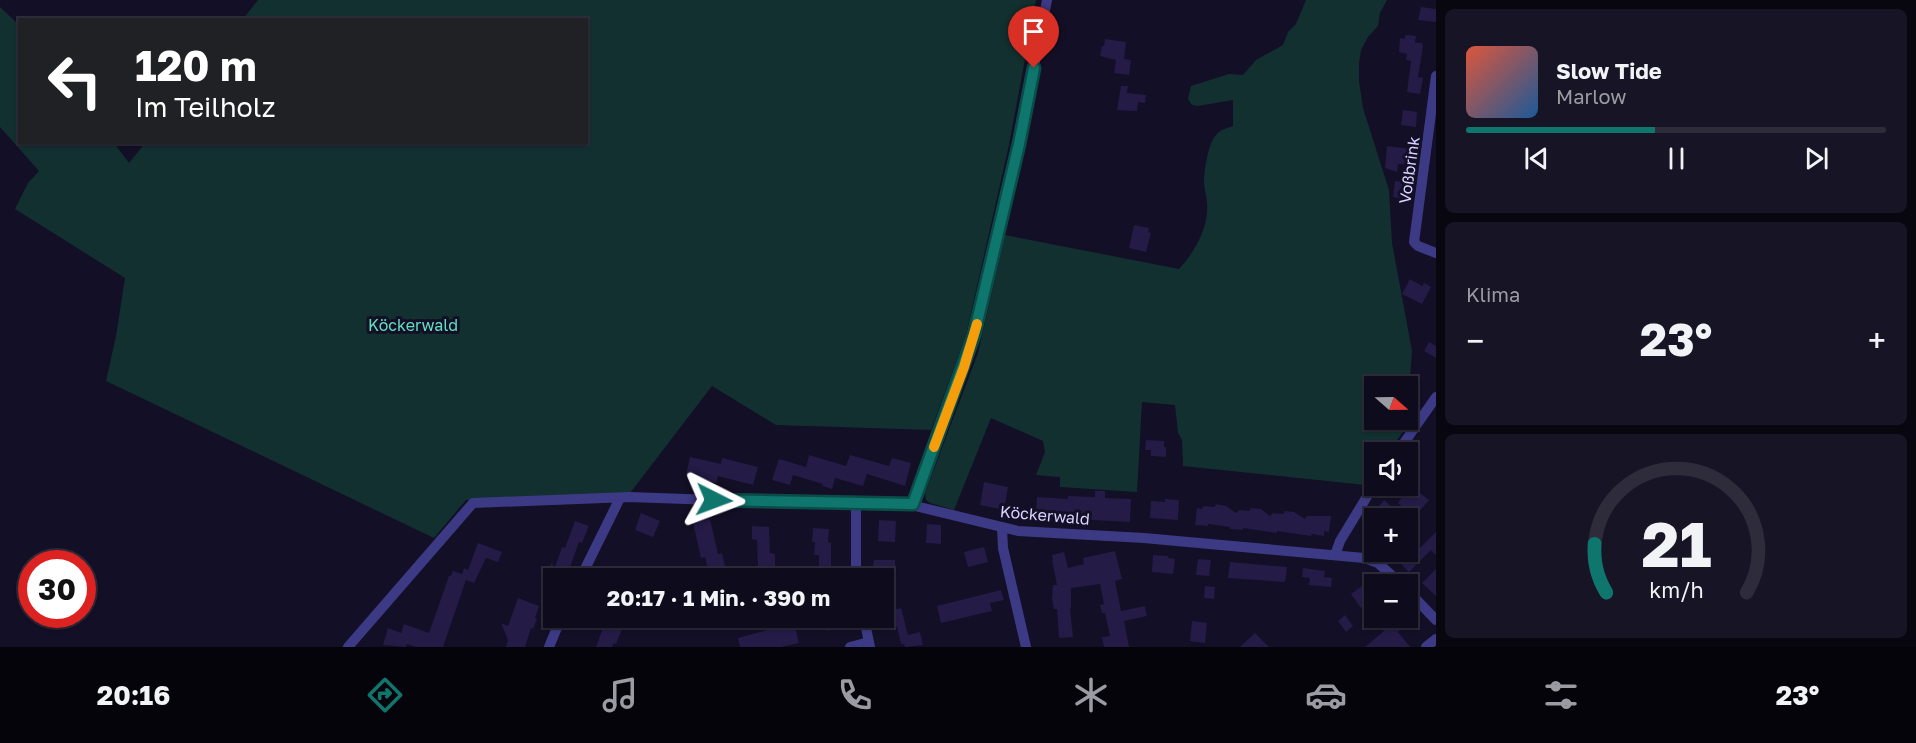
<!DOCTYPE html>
<html lang="de">
<head>
<meta charset="utf-8">
<style>
  body { margin:0; font-family:"Golos Text",sans-serif; background:#171425; color:#f1f3f6; height:100vh; display:flex; flex-direction:column; font-size:22px; white-space:nowrap }
  * { box-sizing:border-box; margin:0 }
  p { font-size:20px; color:#9b9ba3 }
  .icon { flex:none; width:33px; height:33px; fill:none; stroke:currentColor; stroke-width:2; stroke-linecap:round; stroke-linejoin:round }
  .map { position:relative; flex:1; overflow:hidden }
  .side { display:flex; flex-direction:column; gap:9px; padding:9px; background:#08060f; width:480px }
  .side>* { flex:none }
  .guide { position:absolute; left:18px; top:18px; width:570px; height:126px; border-radius:0px; box-shadow:0 2px 4px #0004,0 0 0 2px #2e2b3b; background:#202124; color:#fff; overflow:hidden }
  .needle { width:39px; rotate:110deg }
  .controls { position:absolute; left:1364px; top:376px; display:grid; gap:12px }
  .controls a { display:grid; place-items:center; width:54px; height:54px; border-radius:0px; background:#0e0b1c; box-shadow:0 2px 4px #0004,0 0 0 2px #2e2b3b; font-size:30px }
  .speed { position:absolute; left:18px; top:550px; display:flex; gap:12px; font-size:30px; font-weight:700; text-align:center }
  .speed>* { display:grid; place-content:center; width:78px; height:78px; border-radius:50%; background:#0e0b1c; box-shadow:0 2px 4px #0004,0 0 0 2px #2e2b3b; line-height:1 }
  .speed .limit { border:9px solid #d22; background:#fff; color:#111 }
  .pin { position:absolute; display:grid; place-items:center; width:51px; height:51px; color:#fff; margin:-62px -26px; border-radius:50% 50% 50% 0; rotate:-45deg; box-shadow:0 0 6px #0007 }
  .pin .icon { rotate:45deg }
  .me { position:absolute; width:66px; margin:-33px; rotate:93deg; stroke-linejoin:round; filter:drop-shadow(0 0 4px #0008) }
  .turn { display:flex; align-items:center; gap:21px; height:126px; padding:0 18px; font-size:27px }
  .turn .icon { width:78px; height:78px; stroke-width:2.5 }
  .turn b { display:block; font-size:42px; line-height:51px }
  .big { font-size:45px; font-weight:700; line-height:1.1 }
  .side .widget { flex:1; display:flex; flex-direction:column; justify-content:center; gap:9px; min-width:0; padding:0 21px; border-radius:9px; background:#171425 }
  .side .dial { align-items:center; gap:0 }
  .dial svg { height:156px; overflow:visible; fill:none; stroke:#2e2b3b; stroke-width:7; stroke-linecap:round; text-anchor:middle }
  .dial text { fill:#f1f3f6; stroke:none }
  .song { display:flex; align-items:center; gap:18px }
  .cover { width:72px; height:72px; border-radius:9px; background:linear-gradient(135deg,hsl(10 70% 55%),hsl(210 70% 35%)) }
  .played { height:6px; border-radius:3px; background:linear-gradient(90deg,#0f766e 45%,#2e2b3b 45%) }
  .keys { display:flex; justify-content:space-around; direction:ltr }
  .heat { display:flex; justify-content:space-between; align-items:center; font-size:33px; direction:ltr }
  .trip { position:absolute; left:543px; top:568px; width:351px; height:60px; border-radius:0px; background:#0e0b1c; box-shadow:0 2px 4px #0004,0 0 0 2px #2e2b3b; font-weight:700; line-height:60px; text-align:center }
  .dock { display:flex; height:96px; justify-content:space-around; align-items:center; background:#06040b; color:#9b9ba3 }
  .dock .icon { width:42px; height:42px }
  .dock .selected { color:#0f766e }
  .dock b { font-size:27px; color:#f1f3f6 }
  main { display:flex; flex:1; min-height:0 }
  .map>svg:first-child { display:block }
  .green { fill:#12302f; fill-rule:evenodd }
  .building { fill:#241b47 }
  .lines { fill:none; stroke-linecap:round; stroke-linejoin:round }
  .minor { stroke:#3d3a85; stroke-width:10 }
  .route-casing { stroke:#0a4d48; stroke-width:15 }
  .route { stroke:#0f766e; stroke-width:10 }
  .slow { stroke:#f59e0b; stroke-width:10 }
  .labels { text-anchor:middle; stroke-width:6; stroke-linejoin:round; paint-order:stroke }
  .street-label { font-size:16px; fill:#d9d4ff; stroke:#130f26 }
  .park-label { font-size:16px; fill:#5fe0c0; stroke:#130f26 }
</style>
</head>
<body>
<main>
<div class="map">
<svg width="1436" height="647" viewBox="0 0 1436 647">
  <rect width="100%" height="100%" fill="#130f26"/>
  <path class="green" d="M258 0H1036L1009 145 966 335 931 430 776 425 712 386 627 497 466 500 434 538 106 381 116 336 125 278 15 209 28 183 39 171 0 127V7L19 25 20 142 114 143 129 163 146 142H586V20L243 19Z
    M1306 0H1387L1380 13 1378 26 1368 37 1361 50 1359 63V81L1363 108 1389 190 1392 243 1412 351 1409 391 1416 413 1388 453H1374V473L1365 485 1183 466 1182 440 1178 433 1175 405 1142 402 1137 492 1060 487V477L1036 475 1045 452 1043 441 991 418 954 510 930 503 926 500 925 493 978 353 1005 235 1179 269C1193 254 1206 232 1207 211 1208 201 1205 193 1204 183 1204 171 1208 142 1217 134 1221 129 1228 128 1233 126V100L1198 106 1192 105 1188 99 1191 86 1229 74 1243 75 1256 60 1283 45 1288 32 1296 24ZM1374 387H1407V420H1374Z"/>
  <path class="building" d="M1421 7 1436 9V22L1418 20Z
    M1405 35 1416 36 1415 43H1422L1423 46 1418 77 1423 78 1420 94 1407 92 1411 61 1406 60 1407 54 1399 52 1400 38 1405 39Z
    M1105 39 1126 42 1124 59 1131 60 1129 75 1114 73 1116 60 1100 56 1102 46H1104Z
    M1121 86H1128L1127 93 1146 95 1145 103 1138 102 1137 111 1117 110Z
    M1403 110 1417 112 1416 127 1401 125Z
    M1387 146 1411 149V165L1398 164 1397 172 1385 168Z
    M1395 181 1408 183V199L1393 197Z
    M1134 225 1149 228 1148 232 1151 233 1146 252 1129 248Z
    M1410 279 1422 286 1424 283 1431 287 1422 304 1402 294Z
    M1429 342 1436 346V358L1424 351Z
    M1146 440 1164 441V447H1166V457L1151 456V450H1145Z
    M809 455 846 466 850 455 889 466 892 458 911 463 905 486 867 474 863 486 835 478 832 489 822 486 823 484 793 475 790 485 772 480 779 459 806 467Z
    M690 457 721 464 722 458 758 467 753 485 718 476 716 483 686 475Z
    M984 482 1008 487 1004 510 980 505Z
    M1416 490 1429 500 1414 518 1409 513 1406 514 1405 509 1398 503 1402 497H1409Z
    M1095 491H1105V498L1131 499 1130 522 1036 517 1037 497 1068 499V496L1095 497Z
    M1165 499 1179 500 1178 520 1150 518 1151 501 1165 502Z
    M1384 500 1392 507 1381 519 1373 513Z
    M1216 504 1226 506 1236 513 1239 510 1249 511 1251 508 1261 509 1270 516 1273 513 1283 514 1285 511 1294 512 1305 519 1307 516H1331L1329 532 1324 531V536L1312 534 1311 536 1277 531V533L1243 528V530L1230 529V527L1208 524V526L1195 525 1197 508 1201 509 1204 506 1214 507Z
    M641 513 660 521 653 537 635 530Z
    M710 519 718 554 722 553 728 579H710L705 557 701 558 693 523Z
    M879 520 896 521 895 542 878 541Z
    M575 521 589 526 582 543 579 542 569 570 565 569 562 579H554V596L542 591 552 562 554 570 562 547 565 548Z
    M927 524 941 525V544L926 543Z
    M752 526 769 527 770 553 775 554V567H778L777 579H762L763 566H758L757 540 752 539Z
    M813 528 829 529 828 542 831 543V569H834L833 579H819V555H814L815 542H812Z
    M1436 532V555L1431 550 1409 572 1399 562 1412 548 1416 552Z
    M478 543 502 552 498 562 486 558 474 583 466 580 443 647H416L407 644 406 647 383 645 388 628 401 633 404 624 429 633 449 576H451L453 571 462 574 464 568 468 570Z
    M984 547 988 562 968 567 964 552Z
    M1115 551 1122 579 1115 581 1121 611 1145 606 1147 616 1124 621 1129 647H1104L1102 637 1110 636 1105 613H1102L1100 605 1104 604 1100 584 1071 588V608H1070L1073 637 1059 638 1057 609H1054L1052 599 1053 585H1057L1052 560H1053L1052 555 1064 552 1068 568 1084 564 1083 558Z
    M1153 555 1168 556V558L1175 559 1173 574 1152 572Z
    M1198 559 1211 560 1209 576 1196 575Z
    M874 560H895V575H872Z
    M1230 562 1287 567 1285 582 1228 578Z
    M596 568 606 572 602 579H590Z
    M1303 568 1325 571 1324 577 1332 578 1331 587 1309 585 1310 578 1302 577Z
    M1436 569V596L1422 583Z
    M1374 577V598L1361 608 1351 594Z
    M1205 586 1215 587 1214 599 1204 598Z
    M1001 590 1004 600 990 603 992 611 941 623 937 606Z
    M518 598 539 606 535 618 537 619 533 629 531 628 525 647H506L508 640 501 623 508 626Z
    M901 608 908 635 920 632 923 645 905 647 904 644H901L897 627H885L884 612Z
    M1345 615 1353 626 1346 632 1338 621Z
    M824 618H845L847 626 827 631Z
    M1383 618H1404L1409 623 1398 632 1410 647H1365L1384 631 1378 623Z
    M1192 621 1207 623 1205 643 1190 641Z
    M605 622 610 624 611 622 619 625 618 627 622 629 616 644 614 643 612 647H596Z
    M794 623 799 643 781 647H740L738 638Z
    M1255 633 1269 647H1240Z"/>
  <g class="lines">
    <path class="minor" d="M1436 76 1414 242 1418 246 1436 253
      M1397 453 1436 397
      M913 504 964 367 974 335 1019 144 1047 0
      M1002 528 1003 548 1026 647
      M1335 555 1340 541 1374 485
      M580 579 620 498
      M856 579V504
      M1407 590 1436 620
      M864 618 870 647
      M348 647 473 503 629 497 772 502 903 503 1018 531 1144 538 1364 558 1378 563 1402 585
      M549 647 561 618
      M850 647 869 642
      M1426 647 1436 639"/>
  </g>
  <g class="lines">
    <g class="route-casing">
      <path id="route" d="M714 500 913 504 974 335 1019 144 1034 68"/>
    </g>
    <use href="#route" class="route"/>
    <path class="slow" d="M934 447 964 367 977 324"/>
  </g>
  <g class="labels">
    <g class="street-label">
      <text transform="translate(1409 170) rotate(-82)" y="6">Voßbrink</text>
      <text transform="translate(1045 515) rotate(5)" y="6">Köckerwald</text>
    </g>
    <g class="park-label">
      <text x="413" y="331">Köckerwald</text>
    </g>
  </g>
</svg>
<div class="controls">
<a><svg class="needle" viewBox="-14 -14 28 28"><path d="M0-13l5 13h-10z" fill="#e53935"/><path d="M0 13l5-13h-10z" fill="#9b9ba3"/></svg></a>
<a><svg class="icon" aria-label="sound" viewBox="0 0 24 24"><path d="M4 9h4l5-4v14l-5-4H4zM17 9q2 3 0 6"/></svg></a>
<a>+</a>
<a>−</a>
</div>
<div class="speed"><div class="limit">30</div></div>
<div class="pin" style="left:1034px;top:68px;background:#d93025"><svg class="icon" aria-label="arrive" viewBox="0 0 24 24"><path d="M6 21V4h12l-3 4 3 4H6"/></svg></div>
<svg class="me" style="left:714px;top:500px" viewBox="-20 -20 40 40"><path d="M0-17L14 15 0 8-14 15z" fill="#0f766e" stroke="#fff" stroke-width="4"/></svg>
<div class="trip">20:17 · 1 Min. · 390 m</div>
<div class="guide">
<div class="turn"><svg class="icon" aria-label="left" viewBox="0 0 24 24"><path d="M17 20v-9H6M10 6l-5 5 5 5"/></svg><div><b>120 m</b>Im Teilholz</div></div>
</div>
</div>
<section class="side">
<div class="widget">
<div class="song"><i class="cover"></i><div><b>Slow Tide</b><p>Marlow</p></div></div>
<div class="played"></div>
<div class="keys"><svg class="icon" aria-label="previous" viewBox="0 0 24 24"><path d="M18 5L8 12l10 7zM5 5v14"/></svg><svg class="icon" aria-label="pause" viewBox="0 0 24 24"><path d="M8 5v14M16 5v14"/></svg><svg class="icon" aria-label="next" viewBox="0 0 24 24"><path d="M6 5l10 7-10 7zM19 5v14"/></svg></div>
</div>
<div class="widget"><p>Klima</p>
<div class="heat"><a>−</a><b class="big">23°</b><a>+</a></div>
</div>
<div class="widget dial"><svg viewBox="0 0 100 80">
<path d="M14 69A42 42 0 1 1 86 69"/>
<path d="M14 69A42 42 0 0 1 8 44" stroke="#0f766e"/>
<text x="50" y="56" font-size="32" font-weight="700">21</text>
<text x="50" y="72" font-size="11">km/h</text>
</svg></div>
</section>
</main>
<nav class="dock">
<b>20:16</b>
<svg class="icon selected" aria-label="directions" viewBox="0 0 24 24"><path d="M12 3l9 9-9 9-9-9zM9 14v-3h6M13 9l2 2-2 2"/></svg>
<svg class="icon" aria-label="music" viewBox="0 0 24 24"><path d="M9 18V5l10-2v13"/><circle cx="6" cy="18" r="3"/><circle cx="16" cy="16" r="3"/></svg>
<svg class="icon" aria-label="phone" viewBox="0 0 24 24"><path d="M5 4h4l2 5-3 2q2 4 5 5l2-3 5 2v4C11 20 4 13 5 4z"/></svg>
<svg class="icon" aria-label="climate" viewBox="0 0 24 24"><path d="M12 3v18M4 7l16 10M4 17L20 7"/></svg>
<svg class="icon" aria-label="car" viewBox="0 0 24 24"><path d="M5 17H2v-5l4-1 3-4h7l3 4 3 1v5h-3M9 17h6M6 11h13"/><circle cx="7" cy="17" r="2"/><circle cx="17" cy="17" r="2"/></svg>
<svg class="icon" aria-label="filters" viewBox="0 0 24 24"><path d="M4 7h16M4 17h16"/><circle cx="9" cy="7" r="2"/><circle cx="15" cy="17" r="2"/></svg>
<b>23°</b>
</nav>
</body>
</html>
